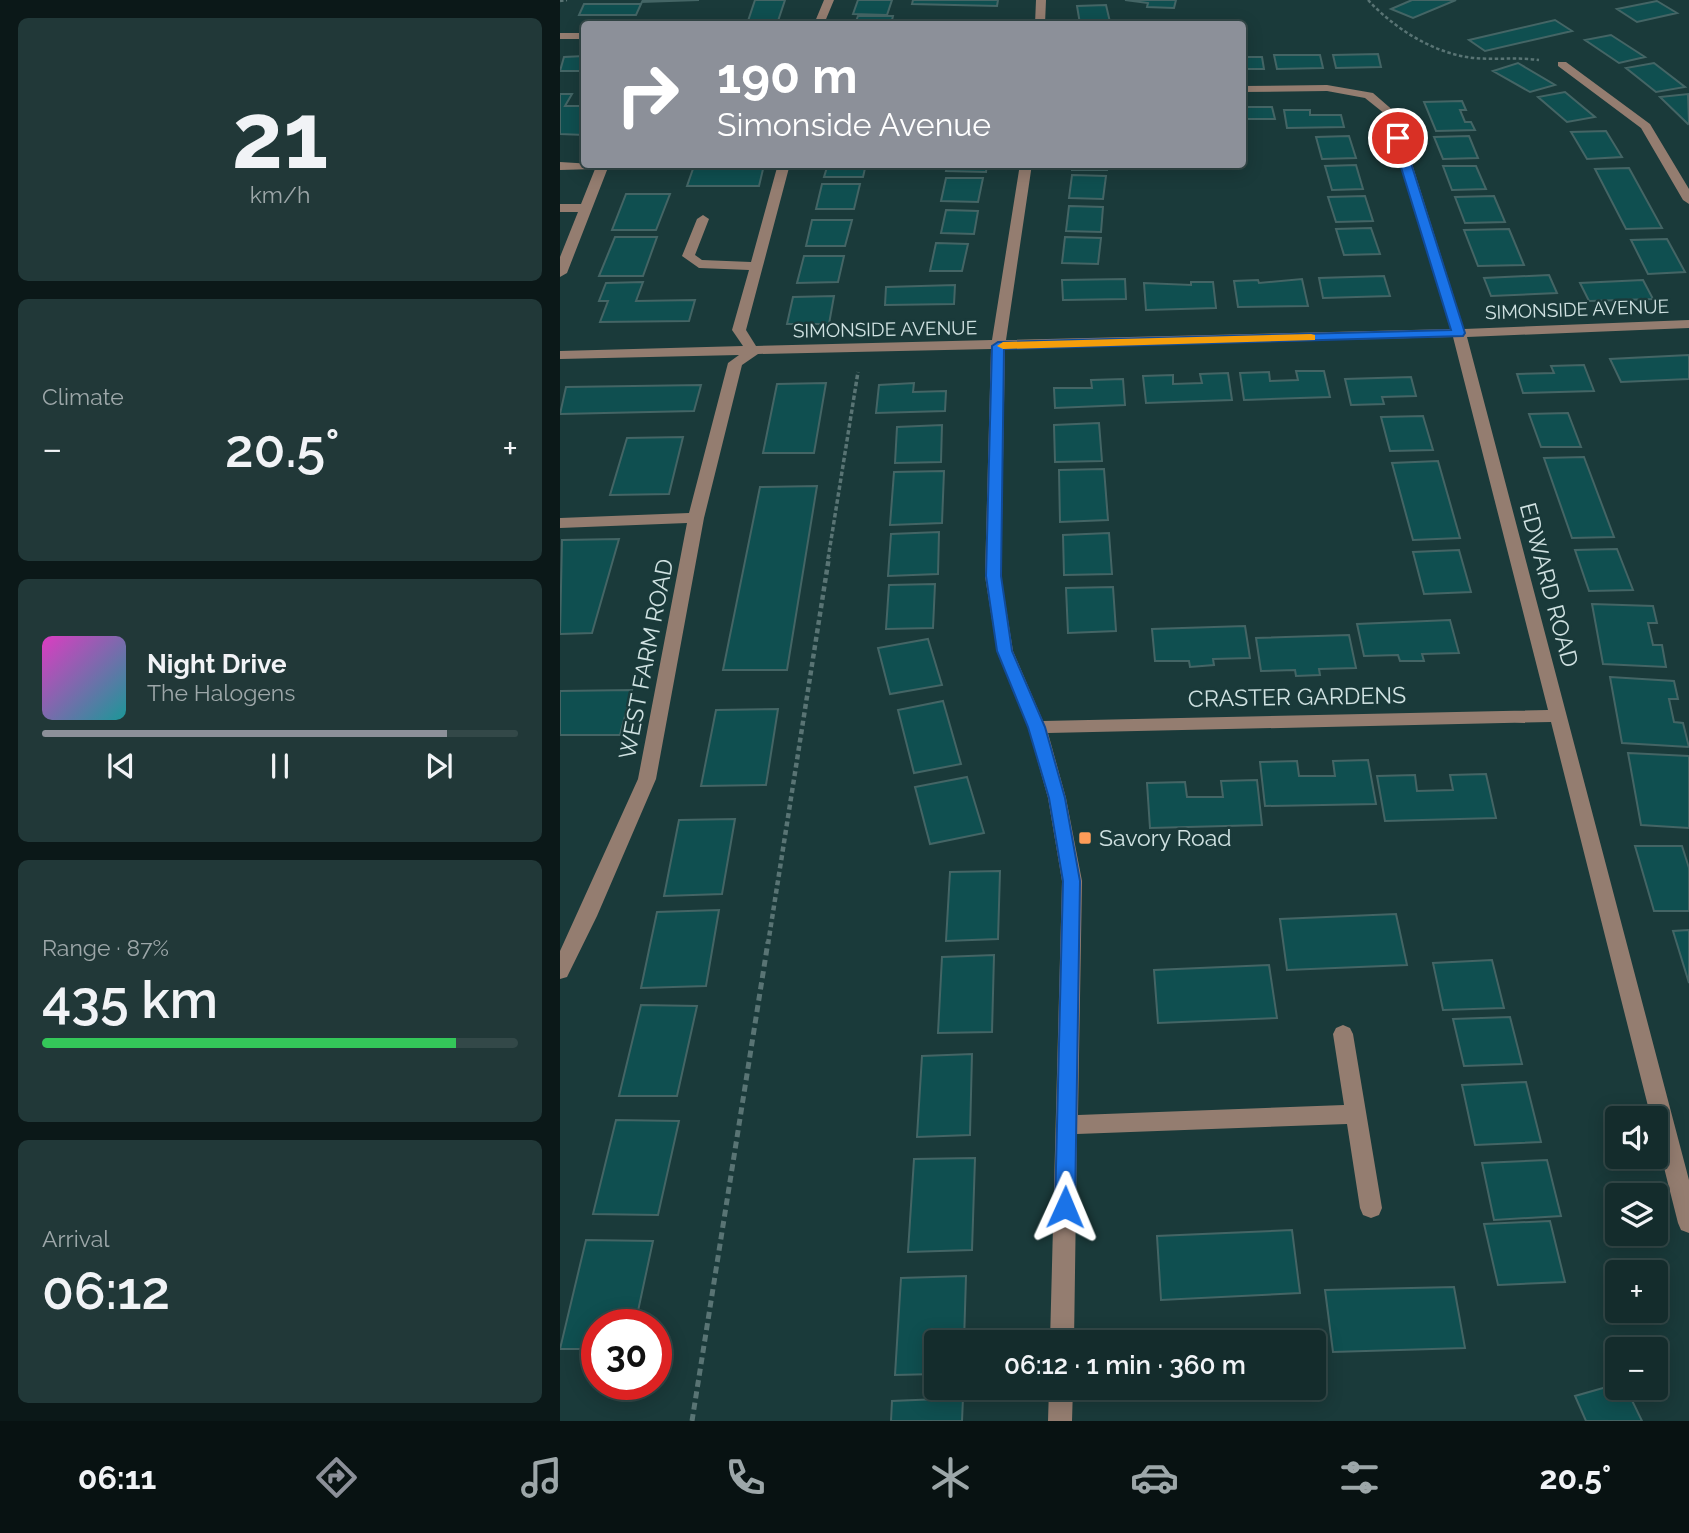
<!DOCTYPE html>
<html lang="en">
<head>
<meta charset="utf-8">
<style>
  body { margin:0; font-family:Raleway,sans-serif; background:#213838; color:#f1f3f6; height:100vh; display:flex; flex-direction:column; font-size:26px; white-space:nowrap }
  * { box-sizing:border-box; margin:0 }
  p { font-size:23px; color:#9da7a9 }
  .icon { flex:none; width:38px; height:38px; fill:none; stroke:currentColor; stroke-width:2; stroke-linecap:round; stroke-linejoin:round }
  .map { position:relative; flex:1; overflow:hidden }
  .details { display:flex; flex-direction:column; gap:18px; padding:18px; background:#0b1818; width:560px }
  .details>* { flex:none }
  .top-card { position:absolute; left:21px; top:21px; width:665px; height:147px; border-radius:7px; box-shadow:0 4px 18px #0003,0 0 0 2px #334848; background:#8c9099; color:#fff; overflow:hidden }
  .controls { position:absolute; left:1045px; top:1106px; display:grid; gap:14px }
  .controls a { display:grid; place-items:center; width:63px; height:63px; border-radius:7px; background:#142c2c; box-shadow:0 4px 18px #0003,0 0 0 2px #334848; font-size:35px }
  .speed { position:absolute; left:21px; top:1309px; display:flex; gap:14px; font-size:35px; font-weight:700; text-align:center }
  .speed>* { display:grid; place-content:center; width:91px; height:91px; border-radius:50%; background:#142c2c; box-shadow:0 4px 18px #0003,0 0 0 2px #334848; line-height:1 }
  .speed .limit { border:10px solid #d22; background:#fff; color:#111 }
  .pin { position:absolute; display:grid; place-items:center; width:60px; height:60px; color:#fff; margin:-30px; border:4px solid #fff; border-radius:50%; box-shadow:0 2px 7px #0007 }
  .me { position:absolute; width:77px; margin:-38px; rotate:1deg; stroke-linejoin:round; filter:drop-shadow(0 0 5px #0008) }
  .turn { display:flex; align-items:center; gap:24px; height:147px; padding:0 21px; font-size:32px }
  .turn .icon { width:91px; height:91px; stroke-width:2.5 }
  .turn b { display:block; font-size:49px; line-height:60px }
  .big { font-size:52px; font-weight:600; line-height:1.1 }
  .details .card { flex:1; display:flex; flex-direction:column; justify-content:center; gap:10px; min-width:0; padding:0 24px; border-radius:10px; background:#213838 }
  .details .dial { align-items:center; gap:0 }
  .dial b { font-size:91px; line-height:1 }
  .song { display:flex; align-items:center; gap:21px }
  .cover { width:84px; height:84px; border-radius:10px; background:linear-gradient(135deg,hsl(310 70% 55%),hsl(180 70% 35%)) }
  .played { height:7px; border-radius:4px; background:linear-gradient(90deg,#8c9099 85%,#334848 85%) }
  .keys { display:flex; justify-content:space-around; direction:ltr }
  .heat { display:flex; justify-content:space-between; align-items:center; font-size:38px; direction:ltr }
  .charge { height:10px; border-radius:5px; background:linear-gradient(90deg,#34c759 87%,#334848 0) }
  .trip { position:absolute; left:364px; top:1330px; width:402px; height:70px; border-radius:7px; background:#142c2c; box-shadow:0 4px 18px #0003,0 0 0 2px #334848; font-weight:600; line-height:70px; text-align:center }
  .dock { display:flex; height:112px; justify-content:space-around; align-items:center; background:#081212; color:#9da7a9 }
  .dock .icon { width:49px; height:49px }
  .dock .on { color:#8c9099 }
  .dock b { font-size:32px; color:#f1f3f6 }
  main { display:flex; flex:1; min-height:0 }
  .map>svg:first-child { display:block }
  .building { fill:#0f4f50; stroke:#446565; stroke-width:2 }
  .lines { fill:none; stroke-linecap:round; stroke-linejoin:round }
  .path-far3 { stroke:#597474; stroke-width:2.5; stroke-dasharray:3.5 2.5; stroke-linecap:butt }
  .path-far2 { stroke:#597474; stroke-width:3.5; stroke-dasharray:4.5 2.5; stroke-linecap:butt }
  .path-far1 { stroke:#597474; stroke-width:4.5; stroke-dasharray:5 3.5; stroke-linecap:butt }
  .path { stroke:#597474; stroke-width:5; stroke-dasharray:7 4.5; stroke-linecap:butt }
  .minor { fill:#947d70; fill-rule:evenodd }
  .route { fill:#1a73e8; stroke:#114b97; stroke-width:2 }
  .slow { fill:#f59e0b }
  .poi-dot { fill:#fe9c58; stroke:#1a3a3a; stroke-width:2.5 }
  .labels { text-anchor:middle; stroke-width:5; stroke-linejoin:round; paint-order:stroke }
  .far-street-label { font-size:19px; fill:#d0e2e2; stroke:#1a3a3a }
  .street-label { font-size:23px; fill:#d0e2e2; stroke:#1a3a3a }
  .poi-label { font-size:23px; fill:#d0e2e2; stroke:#1a3a3a; text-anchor:start }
</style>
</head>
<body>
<main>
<section class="details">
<div class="card dial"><b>21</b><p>km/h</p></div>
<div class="card"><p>Climate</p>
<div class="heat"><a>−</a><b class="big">20.5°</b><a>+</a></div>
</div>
<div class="card">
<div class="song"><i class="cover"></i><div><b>Night Drive</b><p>The Halogens</p></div></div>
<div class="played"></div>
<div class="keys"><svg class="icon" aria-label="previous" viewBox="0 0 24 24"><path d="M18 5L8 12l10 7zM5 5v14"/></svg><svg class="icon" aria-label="pause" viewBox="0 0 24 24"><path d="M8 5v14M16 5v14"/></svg><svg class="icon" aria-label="next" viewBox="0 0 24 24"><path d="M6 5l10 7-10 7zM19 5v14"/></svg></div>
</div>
<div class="card"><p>Range · 87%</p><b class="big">435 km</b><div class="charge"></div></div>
<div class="card"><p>Arrival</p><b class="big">06:12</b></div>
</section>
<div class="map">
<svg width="1129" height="1421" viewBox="0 0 1129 1421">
  <rect width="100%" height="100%" fill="#1a3a3a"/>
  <path class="building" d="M83 0H139L82 2Z
    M195 0H225L217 24H187Z
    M298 0H332L327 15 293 14Z
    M353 0H438L437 6 352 4Z
    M565 0H616L614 8 587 7 588 3Z
    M852 0H896L853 18 831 9Z
    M1097 1 1117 13 1077 22 1057 9Z
    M24 4H81L76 15H19Z
    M546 5 550 22 520 24 517 6Z
    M298 16H333L331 24H295Z
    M995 20 1012 31 925 51 909 40Z
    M1051 35 1085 57 1059 63 1025 40Z
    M818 54 821 67 776 68 773 55Z
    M714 55H760L763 68 717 69Z
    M24 56V71H0L4 57Z
    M682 57H702L704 69H682Z
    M958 63 995 85 970 92 933 71Z
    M1094 63 1125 87 1096 92 1066 68Z
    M1005 92 1035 117 1007 122 978 97Z
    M0 94H12L5 106H24V135L0 134Z
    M1128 94 1129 123 1128 124 1100 97Z
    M902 101 906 110H900L905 122H911L915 130 876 131 864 102Z
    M682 107H712L715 119H682Z
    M724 110H750V115H781L784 127 727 128Z
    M1046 131 1062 157 1027 159 1011 132Z
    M789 136 796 158 762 159 756 137Z
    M909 136 918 158 883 159 874 137Z
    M268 164H306L303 177H264Z
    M388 164H427L426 172 386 171Z
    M512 164H547V170H512Z
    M204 165 199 186H127L134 166Z
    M796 165 803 189 772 190 765 166Z
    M883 166H916L926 189 892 190Z
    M1069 168 1102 228 1066 229 1035 169Z
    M512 175 546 176 543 199 509 198Z
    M386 178H423L418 202 381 201Z
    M262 184H300L294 209H256Z
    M66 194H110L96 230H52Z
    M805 196 813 221 776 222 768 197Z
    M934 196 945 222 905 223 895 197Z
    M509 206 543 207 541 232 506 231Z
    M386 210 418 211 414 234 381 233Z
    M252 220H292L285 246H246Z
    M811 228 820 254 784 255 776 229Z
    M949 229 964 265 918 266 904 230Z
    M55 237H97L83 276H39Z
    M505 237 541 238 538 264 502 263Z
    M1107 239 1125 272 1088 274 1071 240Z
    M376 243 408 244 402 271H370Z
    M244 256H284L278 282 237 283Z
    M989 275 997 293 931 296 924 278Z
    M824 276 830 296 763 298 759 278Z
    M565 279 566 299 503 300 502 280Z
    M742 279 748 306 678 307 674 281 698 280 699 283Z
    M1083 280 1093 299 1029 301 1020 283Z
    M83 282 76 301 135 300 129 321 40 322 48 301H39L46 283Z
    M631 282H653L656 308 586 310 584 283 631 285Z
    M395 285 394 304 325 305 326 287Z
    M274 296 269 324H227L233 297Z
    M1129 355V379L1061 382 1050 359Z
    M1024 365 1034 391 963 393 957 374 994 373 991 366Z
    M736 371H764L770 397 684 400 680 373 709 372 710 381 738 380Z
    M668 373 672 400 586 403 583 376 613 375V384L642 383 640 374Z
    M851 377 856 396 822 397 824 404 791 405 785 379Z
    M563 379 565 405 495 408 494 388H532L531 380Z
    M266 383 254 453H203L217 384Z
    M354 383 353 392 386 391 385 411 316 413 319 385Z
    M141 385 134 411 0 414 6 387Z
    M1008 413 1021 447H981L969 414Z
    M863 416 873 450 830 451 821 417Z
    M539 423 542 461 495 462 494 425Z
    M382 425 381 462 335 463 337 427Z
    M123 437 109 494 50 495 67 438Z
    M1024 457 1054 537 1012 538 984 458Z
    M878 461 900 538 853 540 832 463Z
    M544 469 548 520 500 522 499 470Z
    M384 471 382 523 330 525 334 472Z
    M257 486 227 670H163L200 487Z
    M379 532 378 574 328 576 331 534Z
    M549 533 552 574 504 575 503 535Z
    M59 539 32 633 0 634 2 540Z
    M1057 549 1073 590 1029 591 1015 550Z
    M899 550 911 592 864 594 853 552Z
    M375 584 373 628 326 629 329 585Z
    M553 587 556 631 508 633 506 588Z
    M1032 604 1093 606 1097 623H1088L1093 645H1102L1106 667 1043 664Z
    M890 620 899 653 862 654 864 661H840L838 655 804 656 797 624Z
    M685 626 690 658 653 659 654 665 630 667 629 661H595L592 629Z
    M789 635 796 668 759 669 760 675 736 676 735 670 701 671 696 638Z
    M368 639 382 685 330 694 318 648Z
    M1050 677 1114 681 1118 699H1109L1114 722 1123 723 1129 747 1062 743Z
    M72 690 60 735H0V691Z
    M383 701 401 764 354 773 338 710Z
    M218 709 206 785 141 786 156 710Z
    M1068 753 1129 756V828L1081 825Z
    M808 760 816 804 705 806 700 762 737 761 739 776H775L773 761Z
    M926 774 936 818 825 821 817 776 855 775 857 791 893 790 890 775Z
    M407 777 424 833 370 844 355 787Z
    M697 780 702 825 590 828 587 783 625 782 627 797H663L661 781Z
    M175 819 162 894 104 896 119 820Z
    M1075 846H1122L1129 868V911H1094Z
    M440 871 438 939 386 941 390 872Z
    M159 910 146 986 81 988 97 912Z
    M836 914 847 965 727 970 720 919Z
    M1129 930V983L1113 931Z
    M434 955 432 1032 378 1033 382 957Z
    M932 960 944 1008 883 1010 873 963Z
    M709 965 717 1018 598 1023 594 970Z
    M81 1005 137 1006 117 1096H59Z
    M950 1017 962 1064 904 1066 893 1019Z
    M412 1054 410 1135 357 1137 362 1056Z
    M966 1082 981 1142 915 1145 902 1085Z
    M56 1120 119 1121 98 1215 33 1214Z
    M415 1158 412 1250 348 1252 354 1159Z
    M987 1160 1001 1216 934 1220 922 1163Z
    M990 1221 1005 1282 938 1285 924 1224Z
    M732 1230 740 1293 601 1300 597 1236Z
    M26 1240 93 1241 75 1325H37V1349H0Z
    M406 1276 404 1342H376V1374L335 1375 341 1278Z
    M894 1287 905 1348 773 1352 765 1290Z
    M1057 1384V1388H1066L1082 1421H1026L1015 1396Z
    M403 1398 402 1421H331L332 1401Z"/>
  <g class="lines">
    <path class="path-far3" d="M808 0C835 29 873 53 913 58 935 60 957 57 979 60
      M0 1 7 0"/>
    <path class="path-far2" d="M268 559 298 372"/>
    <path class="path-far1" d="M208 944 269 557"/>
    <path class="path" d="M132 1421 208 942"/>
    <path class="minor" d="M264 0H274L264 24H254Z
      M476 0H486L485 24H475Z
      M0 33H24V39H0Z
      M998 62H1006L1090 124 1129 189V204L1123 200 1081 128 998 66Z
      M767 85 813 93 836 113 904 329 1129 320V328L907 337 1129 1180V1233L1121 1230 1118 1223 1096 1136V1118H1091L991 722 488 733 506 798 522 881 518 1115 784 1105 773 1034 776 1028 783 1025 790 1028 793 1034 822 1208 819 1215 811 1218 803 1215 800 1208 787 1124 517 1134 514 1342H490L502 881 488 798 468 727 437 651 425 576 431 349 198 354 182 365 144 518 96 779 37 916 7 977 0 979V951L78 779 127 523 0 528V518L129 513 168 363 179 355 0 359V351L183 346 172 330 189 270 139 268 122 256 137 219 143 215 149 219 135 255 142 260 191 262 218 164H230L186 330 196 346 432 340 460 164H472L446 340 891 329 825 114 805 98 767 91 682 92V86ZM893 337 988 710 483 721 453 651 441 576 445 348Z
      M0 162 49 165 7 273 0 277V257L18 212H0V204H21L35 169 0 170Z
      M489 1388H513L512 1421H488Z"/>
  </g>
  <path class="route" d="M834 135 843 138 905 333 903 336 444 349 441 576 452 651 485 727 505 798 520 881 515 1207 512 1213 505 1216 498 1213 495 1207 503 881 489 798 468 727 437 651 426 576 432 346 438 342 891 330 832 138Z"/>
  <path class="slow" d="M751 334 755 335V340L443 349 437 346 443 342Z"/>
  <rect class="poi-dot" x="518" y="831" width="14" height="14" rx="3.5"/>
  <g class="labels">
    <g class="far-street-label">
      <text transform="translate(1017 309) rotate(-2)" y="7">SIMONSIDE AVENUE</text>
      <text transform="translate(325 329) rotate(-1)" y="7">SIMONSIDE AVENUE</text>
    </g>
    <g class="street-label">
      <text transform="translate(989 585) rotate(75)" y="8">EDWARD ROAD</text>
      <text transform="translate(86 659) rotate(-79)" y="8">WEST FARM ROAD</text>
      <text transform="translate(737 697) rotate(-1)" y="8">CRASTER GARDENS</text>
    </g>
    <g class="poi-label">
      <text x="539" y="846">Savory Road</text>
    </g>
  </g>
</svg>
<div class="controls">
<a><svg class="icon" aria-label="sound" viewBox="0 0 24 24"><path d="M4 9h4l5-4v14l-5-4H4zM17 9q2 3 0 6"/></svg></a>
<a><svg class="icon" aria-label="layers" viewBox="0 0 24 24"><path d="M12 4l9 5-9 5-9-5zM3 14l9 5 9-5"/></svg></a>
<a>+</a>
<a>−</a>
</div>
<div class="speed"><div class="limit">30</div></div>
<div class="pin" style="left:838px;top:138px;background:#d93025"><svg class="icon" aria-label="arrive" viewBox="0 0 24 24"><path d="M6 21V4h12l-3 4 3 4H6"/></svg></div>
<svg class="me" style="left:505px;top:1207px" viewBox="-20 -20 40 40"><path d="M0-17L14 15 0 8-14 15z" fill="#1a73e8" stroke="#fff" stroke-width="4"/></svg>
<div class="trip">06:12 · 1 min · 360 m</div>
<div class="top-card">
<div class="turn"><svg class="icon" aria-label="right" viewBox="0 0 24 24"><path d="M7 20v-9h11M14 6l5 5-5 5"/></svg><div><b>190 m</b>Simonside Avenue</div></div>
</div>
</div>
</main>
<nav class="dock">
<b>06:11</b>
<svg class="icon on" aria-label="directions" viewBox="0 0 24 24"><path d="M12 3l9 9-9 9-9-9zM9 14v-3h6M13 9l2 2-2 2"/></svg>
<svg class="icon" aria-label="music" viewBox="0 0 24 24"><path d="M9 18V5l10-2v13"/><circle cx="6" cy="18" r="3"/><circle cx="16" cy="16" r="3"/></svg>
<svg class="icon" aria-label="phone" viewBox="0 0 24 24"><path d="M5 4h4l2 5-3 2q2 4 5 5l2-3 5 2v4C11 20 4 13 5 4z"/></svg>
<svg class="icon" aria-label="climate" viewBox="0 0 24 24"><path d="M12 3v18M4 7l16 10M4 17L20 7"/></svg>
<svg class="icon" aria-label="car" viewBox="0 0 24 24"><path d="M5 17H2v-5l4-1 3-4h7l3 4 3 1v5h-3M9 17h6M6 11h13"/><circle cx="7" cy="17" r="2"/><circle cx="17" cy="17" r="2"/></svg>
<svg class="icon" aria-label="filters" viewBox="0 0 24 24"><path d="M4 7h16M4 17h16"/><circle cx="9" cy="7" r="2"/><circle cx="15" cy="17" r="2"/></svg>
<b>20.5°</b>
</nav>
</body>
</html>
